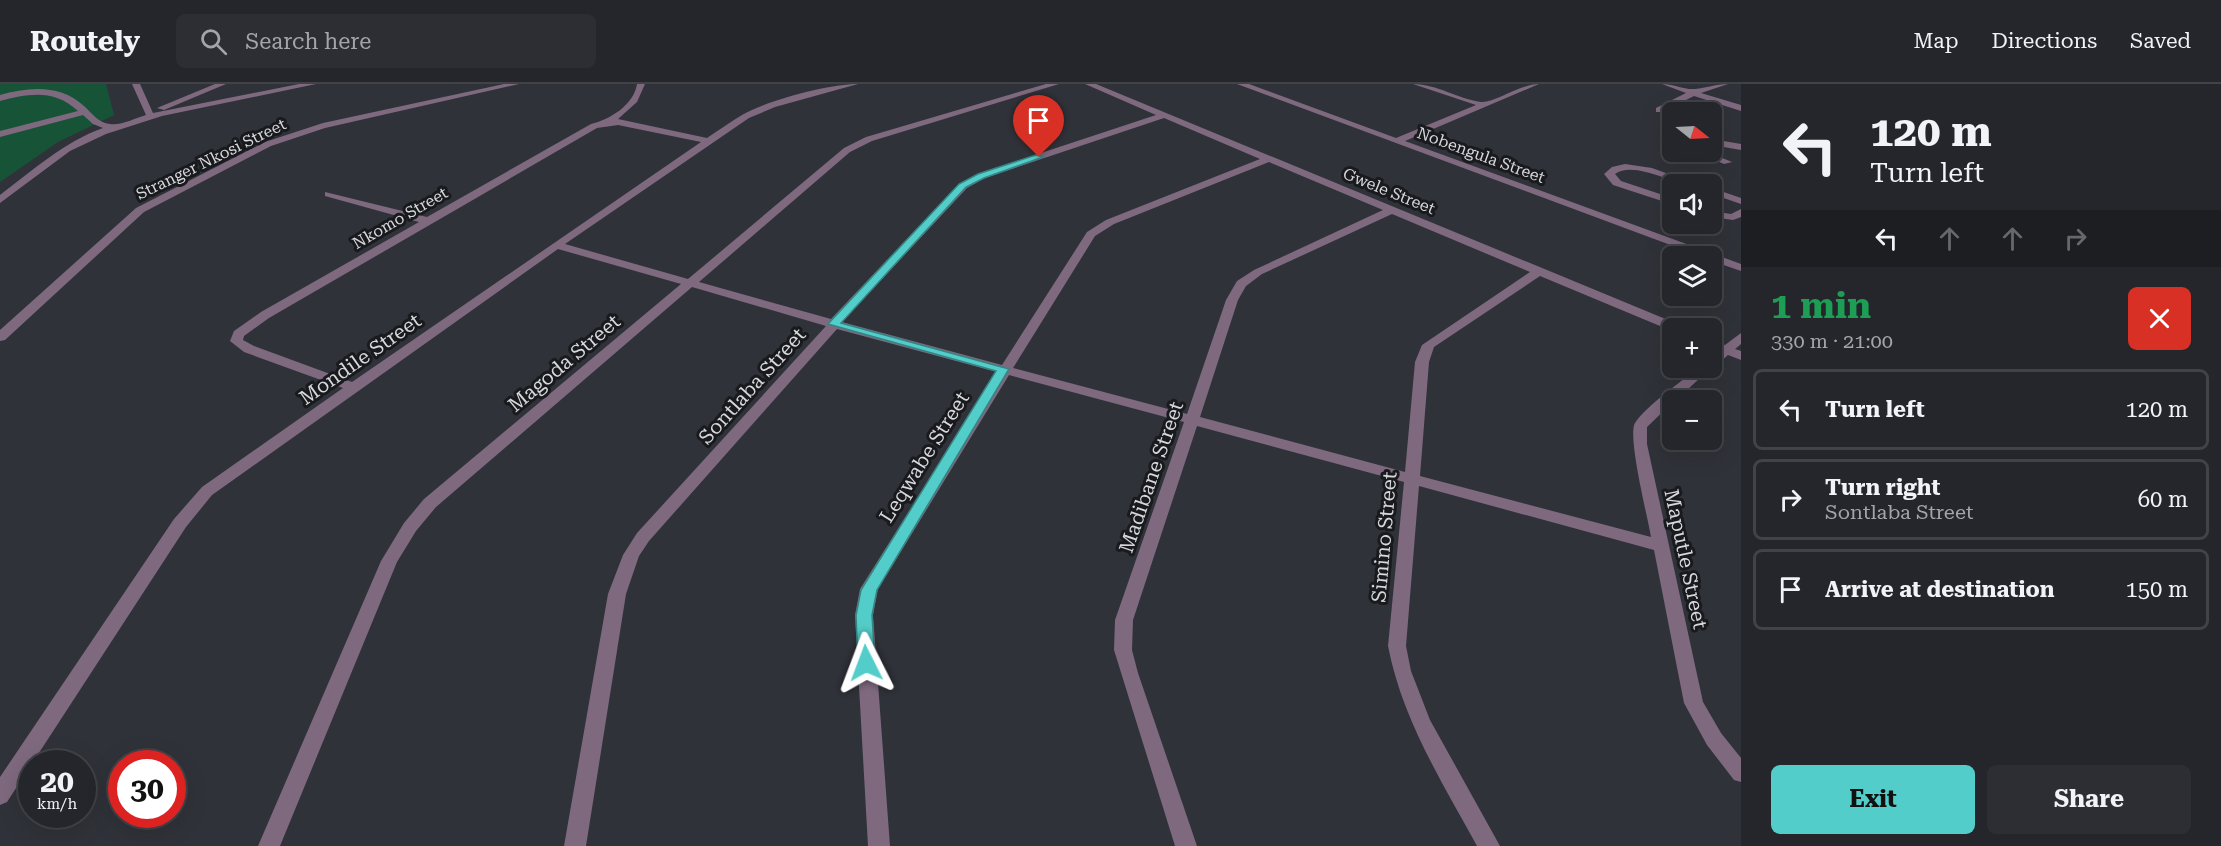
<!DOCTYPE html>
<meta charset="utf-8">
<style>
body{margin:0;font-family:"Roboto Serif",serif;background:#2c2e33;color:#f1f3f6;height:100vh;display:flex;flex-direction:column;font-size:22px;white-space:nowrap}
*{box-sizing:border-box;margin:0}
p{font-size:20px;color:#a3a5a9}
.icon{flex:none;width:33px;height:33px;fill:none;stroke:currentColor;stroke-width:2;stroke-linecap:round;stroke-linejoin:round}
.map{position:relative;flex:1;overflow:hidden}
.panel{display:flex;flex-direction:column;background:#24262b;width:480px}
.panel>*{flex:none}
.guide{background:#24262b;color:#f1f3f6;overflow:hidden}
.needle{width:39px;rotate:108deg}
.controls{position:absolute;left:1662px;top:18px;display:grid;gap:12px}
.controls a{display:grid;place-items:center;width:60px;height:60px;border-radius:9px;background:#24262b;box-shadow:0 6px 24px #0002,0 0 0 2px #414347;font-size:30px}
.speed{position:absolute;left:18px;top:666px;display:flex;gap:12px;font-size:30px;font-weight:700;text-align:center}
.speed>*{display:grid;place-content:center;width:78px;height:78px;border-radius:50%;background:#24262b;box-shadow:0 6px 24px #0002,0 0 0 2px #414347;line-height:1}
.speed small{font-size:15px;font-weight:400}
.speed .limit{border:9px solid #d22;background:#fff;color:#111}
.pin{position:absolute;display:grid;place-items:center;width:51px;height:51px;color:#fff;margin:-62px -26px;border-radius:50% 50% 50% 0;rotate:-45deg;box-shadow:0 0 6px #0007}
.pin .icon{rotate:45deg}
.me{position:absolute;width:66px;margin:-33px;rotate:357deg;stroke-linejoin:round;filter:drop-shadow(0 0 4px #0008)}
.turn{display:flex;align-items:center;gap:21px;height:126px;padding:0 30px;font-size:27px}
.turn .icon{width:78px;height:78px;stroke-width:2.5}
.turn b{display:block;font-size:42px;line-height:51px}
.lanes{display:flex;align-items:center;height:57px;padding:0 30px;background:#0003;justify-content:center;gap:30px;direction:ltr}
.lanes .off{opacity:.35}
.round{display:grid;place-items:center;flex:none;width:63px;height:63px;border-radius:9px;background:#2c2e33}
.head{display:flex;align-items:center;justify-content:space-between;height:102px;padding:0 30px}
h1{font-size:36px;font-weight:700;line-height:45px;color:#1e9e55}
.cta{display:flex;gap:12px;margin-top:auto;padding:12px 30px}
.cta a{flex:1;height:69px;border-radius:9px;background:#53cdc9;color:#111;font-size:24px;font-weight:700;line-height:69px;text-align:center}
.cta a+a{background:#2c2e33;color:#f1f3f6}
ul{padding:0;list-style:none}
li{display:flex;align-items:center;gap:18px;height:81px;margin:0 12px 9px;padding:0 18px;border:3px solid #414347;border-radius:9px}
li div{flex:1}
li b{display:block;font-size:22px}
li em{font-style:normal}
header{display:flex;align-items:center;gap:36px;box-sizing:border-box;height:84px;padding:0 30px;background:#24262b;border-bottom:2px solid #414347}
header strong{font-size:28px}
nav{display:flex;gap:33px;margin-inline-start:auto;font-size:21px}
.search{width:420px;height:54px;background:#2c2e33;display:flex;align-items:center;gap:15px;box-sizing:border-box;padding:0 21px;border-radius:9px;color:#a3a5a9;font-size:22px}
main{display:flex;flex:1;min-height:0}
.map>svg:first-child{display:block}
.green{fill:#175437}
.lines{fill:none;stroke-linecap:round;stroke-linejoin:round}
.minor{fill:#7e697f;fill-rule:evenodd}
.route{fill:#53cdc9;stroke:#368583;stroke-width:1.5}
.labels{text-anchor:middle;dominant-baseline:central;stroke-width:6;stroke-linejoin:round;paint-order:stroke}
.far-street-label{font-size:16px;fill:#d6d8dc;stroke:#191a1d}
.street-label{font-size:20px;fill:#d6d8dc;stroke:#191a1d}
</style>
<header>
<strong>Routely</strong>
<div class="search"><svg class="icon" aria-label="search" viewBox="0 0 24 24"><circle cx="10" cy="10" r="6"/><path d="M15 15l6 6"/></svg>Search here</div>
<nav><a>Map</a><a>Directions</a><a>Saved</a></nav>
</header>
<main>
<div class="map">
<svg width="1741" height="762" viewBox="0 0 1741 762">
<rect width="100%" height="100%" fill="#303239"/>
<path class="green" d="M0,0H106L114,31L58,58L0,98Z"/>
<g class="lines">
<path class="minor" d="M132,0H140L153,29L299,0H316L162,32L106,50L70,67L0,119V111C33,86 64,58 103,44L93,40L83,31L0,53V47L78,27C55,5 29,9 0,17V11C29,3 60,0 84,22C92,29 98,39 110,40C120,42 136,34 146,31Z
M215,0H226L164,26L157,24Z
M504,0H519L325,44L271,62L144,128L5,256L0,257V246L136,124L265,58L323,39Z
M637,0H645L637,18L618,35L707,54C719,46 730,38 742,31C768,16 829,0 858,0L775,23L749,34L565,160L688,195L844,64L866,53L1046,0H1059L872,57L850,68L699,198L831,235L959,100L977,90L1156,31L1085,0H1096L1680,241L1682,244H1672V247L1540,192L1434,263L1429,278L1420,392L1651,453C1648,434 1627,352 1635,339C1646,322 1681,298 1698,284H1711L1676,316H1672V319L1647,343V360L1703,618L1721,649L1741,674V698L1734,696L1707,661L1684,619L1654,466L1419,402L1406,562L1411,587L1430,636L1500,762H1477C1442,698 1402,635 1388,562L1404,398L1197,342L1133,536L1132,566L1138,589L1197,762H1175L1114,566L1115,536L1184,338L1009,291L878,505L873,531L890,762H868L855,531L860,505L997,288L837,245L649,457L639,472L626,510L586,762H564L608,510L623,471L637,449L826,242L692,203L436,423L416,447L397,478L280,762H258L381,477L404,439L424,415L681,200L558,165L212,411L186,443L7,718L0,721V693L174,435L202,403L343,304L244,268L230,257L234,247L261,228L419,138L325,112V108L427,133L591,40C609,36 634,21 637,0ZM1164,34L1260,75L1106,136L1087,148L1002,281L842,238L967,104L985,94ZM618,41L701,58L352,298L254,262L243,256L244,252L269,234L597,44ZM1269,78L1383,126L1254,186L1237,197L1226,216L1187,330L1013,284L1095,152L1114,140ZM1392,130L1530,188L1422,261L1415,278L1405,388L1200,333L1238,216L1246,202L1262,190Z
M1237,0H1249L1396,54L1476,21L1413,0C1437,0 1458,15 1481,18C1495,19 1520,0 1539,0L1405,57L1741,180V187L1712,177V172H1700Z
M1662,0C1673,0 1685,6 1695,5C1706,4 1716,0 1728,0L1701,9L1741,21V27L1694,12L1662,28H1656V24L1686,9Z
M1712,55L1741,60V66L1712,61Z
M1696,68H1708L1732,78L1724,80Z
M1625,80L1652,84L1696,100C1673,102 1635,76 1615,90L1621,97L1672,114V120L1668,119L1613,101L1604,90L1612,83Z
M1712,104L1741,114V120L1712,110Z
M1741,125V133L1733,136L1712,133V127L1731,130Z
M1741,249V260L1735,265L1741,267V276L1728,271L1717,281L1712,282V272L1717,267L1712,264V256L1725,261Z"/>
</g>
<path class="route" d="M1036,71L1043,73L984,94L966,103L841,239L1009,285L877,506L872,531L875,579L872,584H860L858,579L856,531L861,506L996,287L828,240L959,100L978,90Z"/>
<g class="labels">
<g class="far-street-label">
<text transform="translate(1481 71) rotate(20)">Nobengula Street</text>
<text transform="translate(211 75) rotate(-26)">Stranger Nkosi Street</text>
<text transform="translate(1389 107) rotate(22)">Gwele Street</text>
<text transform="translate(400 134) rotate(-30)">Nkomo Street</text>
</g>
<g class="street-label">
<text transform="translate(360 275) rotate(-35)">Mondile Street</text>
<text transform="translate(564 279) rotate(-40)">Magoda Street</text>
<text transform="translate(752 302) rotate(-48)">Sontlaba Street</text>
<text transform="translate(924 373) rotate(-58)">Leqwabe Street</text>
<text transform="translate(1151 393) rotate(-71)">Madibane Street</text>
<text transform="translate(1384 453) rotate(-85)">Simino Street</text>
<text transform="translate(1686 475) rotate(78)">Maputle Street</text>
</g>
</g>
</svg>
<div class="controls">
<a><svg class="needle" viewBox="-14 -14 28 28"><path d="M0-13l5 13h-10z" fill="#e53935"/><path d="M0 13l5-13h-10z" fill="#a3a5a9"/></svg></a>
<a><svg class="icon" aria-label="sound" viewBox="0 0 24 24"><path d="M4 9h4l5-4v14l-5-4H4zM17 9q2 3 0 6"/></svg></a>
<a><svg class="icon" aria-label="layers" viewBox="0 0 24 24"><path d="M12 4l9 5-9 5-9-5zM3 14l9 5 9-5"/></svg></a>
<a>+</a>
<a>−</a>
</div>
<div class="speed"><div>20<small>km/h</small></div><div class="limit">30</div></div>
<div class="pin" style="left:1039px;top:73px;background:#d93025"><svg class="icon" aria-label="arrive" viewBox="0 0 24 24"><path d="M6 21V4h12l-3 4 3 4H6"/></svg></div>
<svg class="me" style="left:866px;top:579px" viewBox="-20 -20 40 40"><path d="M0-17L14 15 0 8-14 15z" fill="#53cdc9" stroke="#fff" stroke-width="4"/></svg>
</div>
<section class="panel">
<div class="guide">
<div class="turn"><svg class="icon" aria-label="left" viewBox="0 0 24 24"><path d="M17 20v-9H6M10 6l-5 5 5 5"/></svg><div><b>120 m</b>Turn left</div></div>
<div class="lanes"><svg class="icon" aria-label="left" viewBox="0 0 24 24"><path d="M17 20v-9H6M10 6l-5 5 5 5"/></svg><svg class="icon off" aria-label="ahead" viewBox="0 0 24 24"><path d="M12 20V5M6 11l6-6 6 6"/></svg><svg class="icon off" aria-label="ahead" viewBox="0 0 24 24"><path d="M12 20V5M6 11l6-6 6 6"/></svg><svg class="icon off" aria-label="right" viewBox="0 0 24 24"><path d="M7 20v-9h11M14 6l5 5-5 5"/></svg></div>
</div>
<div class="head"><div><h1>1 min</h1><p>330 m · 21:00</p></div><a class="round" style="background:#d93025;color:#fff"><svg class="icon" aria-label="close" viewBox="0 0 24 24"><path d="M6 6l12 12M18 6L6 18"/></svg></a></div>
<ul>
<li><svg class="icon" aria-label="left" viewBox="0 0 24 24"><path d="M17 20v-9H6M10 6l-5 5 5 5"/></svg><div><b>Turn left</b></div><em>120 m</em></li>
<li><svg class="icon" aria-label="right" viewBox="0 0 24 24"><path d="M7 20v-9h11M14 6l5 5-5 5"/></svg><div><b>Turn right</b><p>Sontlaba Street</p></div><em>60 m</em></li>
<li><svg class="icon" aria-label="arrive" viewBox="0 0 24 24"><path d="M6 21V4h12l-3 4 3 4H6"/></svg><div><b>Arrive at destination</b></div><em>150 m</em></li>
</ul>
<div class="cta"><a>Exit</a><a>Share</a></div>
</section>
</main>
